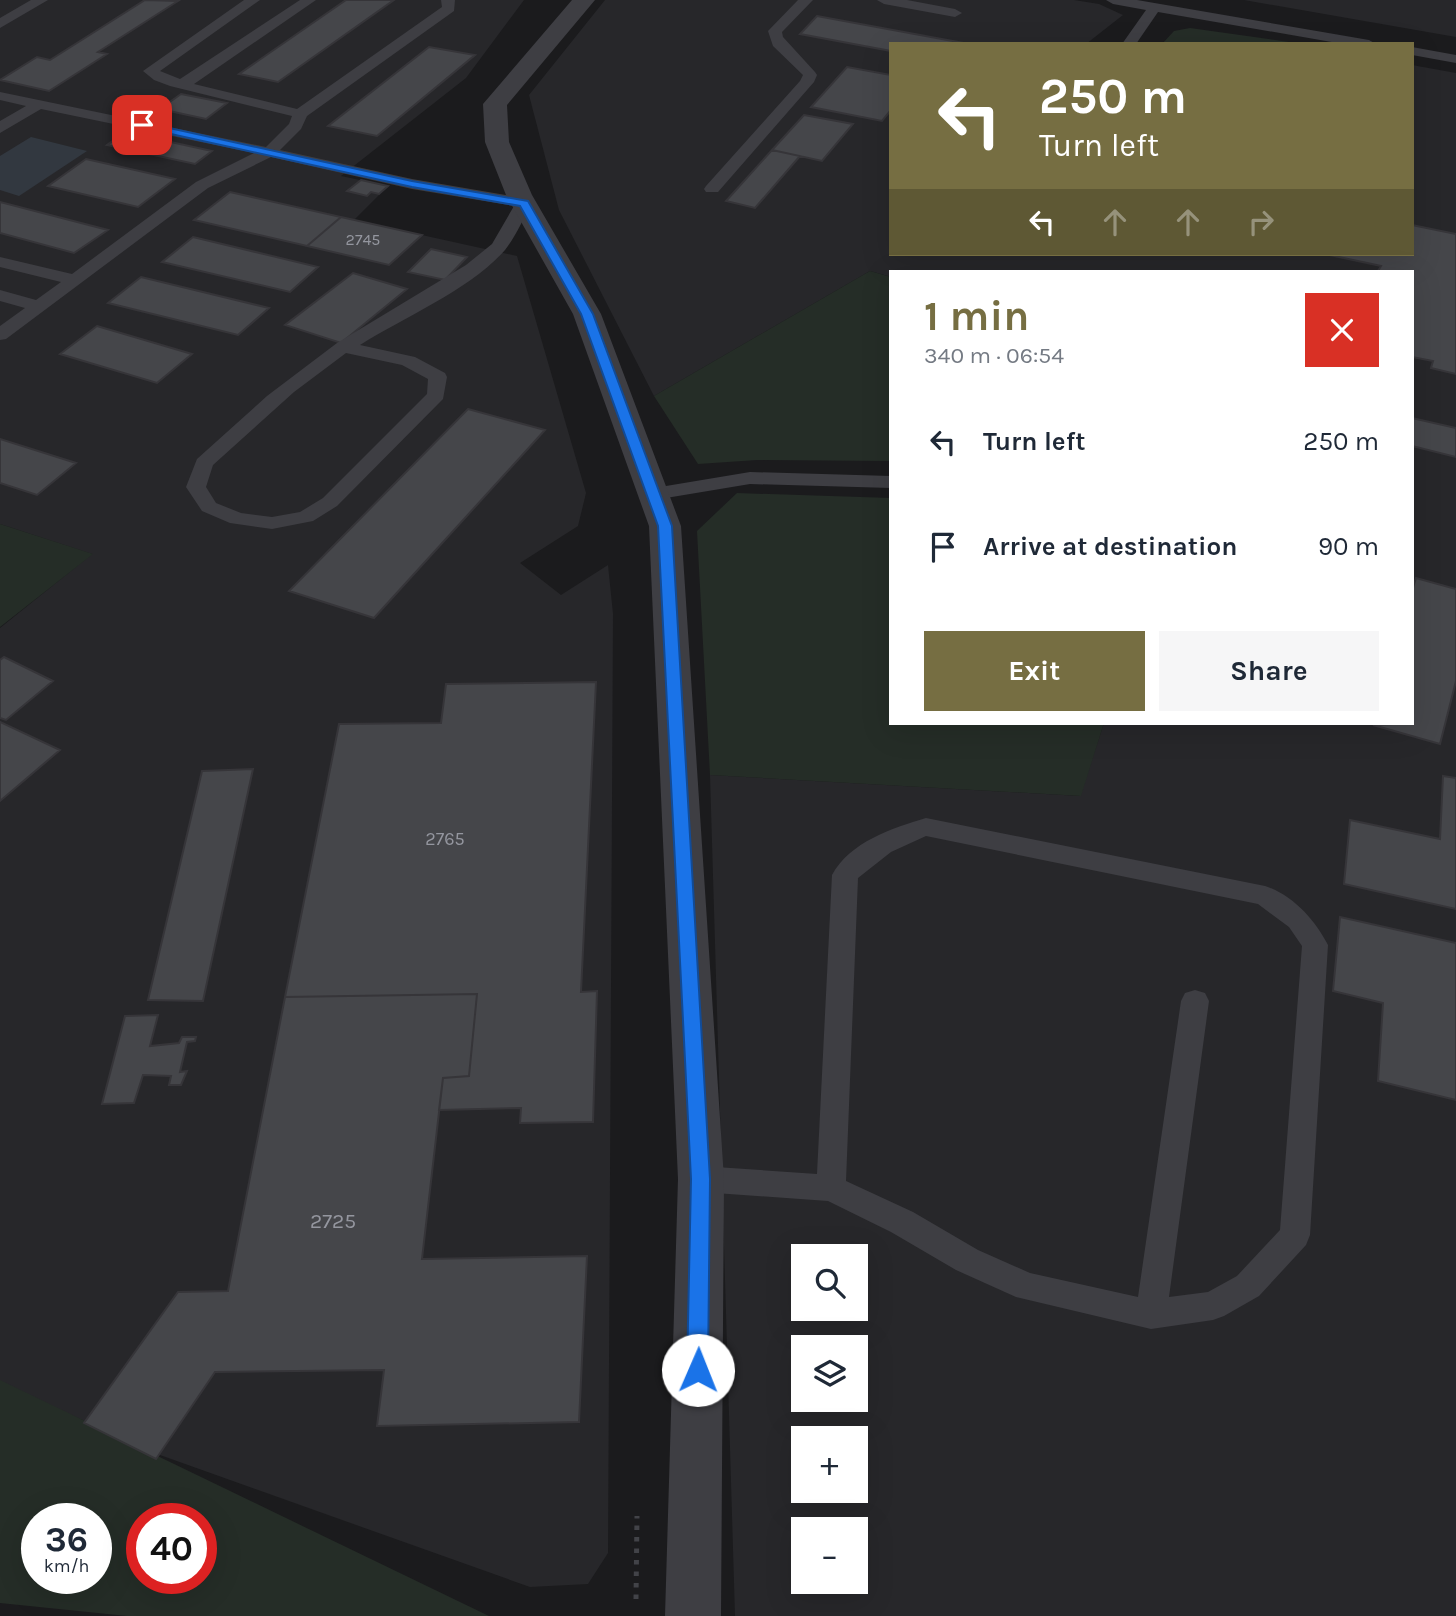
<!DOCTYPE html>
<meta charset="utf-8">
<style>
body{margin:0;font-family:Karla,sans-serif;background:#f6f6f7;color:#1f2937;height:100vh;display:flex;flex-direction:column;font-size:26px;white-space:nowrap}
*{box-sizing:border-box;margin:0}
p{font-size:23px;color:#747a83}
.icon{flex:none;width:38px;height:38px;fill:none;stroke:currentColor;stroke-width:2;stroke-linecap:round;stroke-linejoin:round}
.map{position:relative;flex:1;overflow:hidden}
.panel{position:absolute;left:889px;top:270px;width:525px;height:455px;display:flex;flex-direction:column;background:#fff;border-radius:0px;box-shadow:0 7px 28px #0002}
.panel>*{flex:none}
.hud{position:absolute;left:889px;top:42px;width:525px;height:214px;border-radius:0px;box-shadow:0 7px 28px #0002;background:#766e42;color:#fff;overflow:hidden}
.buttons{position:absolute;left:791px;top:1244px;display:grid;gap:14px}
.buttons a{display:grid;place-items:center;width:77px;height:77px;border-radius:0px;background:#fff;box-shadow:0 7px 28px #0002;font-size:35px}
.speed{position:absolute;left:21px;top:1503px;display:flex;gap:14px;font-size:35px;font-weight:700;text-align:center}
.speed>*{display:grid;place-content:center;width:91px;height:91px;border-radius:50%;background:#fff;box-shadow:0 7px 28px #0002;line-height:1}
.speed small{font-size:18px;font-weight:400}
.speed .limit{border:10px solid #d22;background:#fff;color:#111}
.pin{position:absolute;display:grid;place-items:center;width:60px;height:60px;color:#fff;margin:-30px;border-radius:14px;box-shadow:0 4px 10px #0006}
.me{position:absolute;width:77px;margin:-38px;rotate:1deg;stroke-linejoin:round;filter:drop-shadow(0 0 5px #0008)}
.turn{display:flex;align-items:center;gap:24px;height:147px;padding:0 35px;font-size:32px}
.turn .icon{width:91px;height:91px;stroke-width:2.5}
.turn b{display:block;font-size:49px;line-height:60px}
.lanes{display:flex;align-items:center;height:66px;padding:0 35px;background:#0003;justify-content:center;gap:35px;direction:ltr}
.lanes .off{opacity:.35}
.round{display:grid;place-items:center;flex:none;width:74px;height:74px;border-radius:0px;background:#f6f6f7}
.summary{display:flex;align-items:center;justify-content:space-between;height:119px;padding:0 35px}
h1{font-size:42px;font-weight:700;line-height:52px;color:#766e42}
.action{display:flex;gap:14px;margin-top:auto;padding:14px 35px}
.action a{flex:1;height:80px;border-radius:0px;background:#766e42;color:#fff;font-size:28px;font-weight:700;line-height:80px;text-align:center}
.action a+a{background:#f6f6f7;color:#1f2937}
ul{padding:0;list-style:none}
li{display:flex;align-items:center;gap:21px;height:105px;padding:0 35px}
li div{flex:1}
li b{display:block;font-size:26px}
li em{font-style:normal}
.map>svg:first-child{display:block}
.built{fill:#27272a;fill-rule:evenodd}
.green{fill:#252d27;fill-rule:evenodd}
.water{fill:#323840}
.building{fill:#45464a;stroke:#363539;stroke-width:2}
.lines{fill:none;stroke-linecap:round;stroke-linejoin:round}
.path{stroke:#424348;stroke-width:5;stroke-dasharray:4.5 7;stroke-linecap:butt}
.service{fill:#3e3e43;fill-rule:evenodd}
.tertiary{fill:#3e3e43;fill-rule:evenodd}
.route{fill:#1a73e8;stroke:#114b97;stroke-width:2}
.labels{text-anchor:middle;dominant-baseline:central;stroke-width:7;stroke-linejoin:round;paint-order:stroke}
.far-number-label{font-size:16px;fill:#94969f}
.number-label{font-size:18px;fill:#94969f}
.near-number-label{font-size:21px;fill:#94969f}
</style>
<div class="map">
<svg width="1456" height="1616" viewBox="0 0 1456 1616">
<rect width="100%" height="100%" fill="#1b1b1d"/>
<path class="built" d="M0,0H524L466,78L341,176L388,186L354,220L517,256L586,493L578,526L520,563L561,595L608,565L613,614L608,1553L588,1584L530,1587L160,1455L0,1383V628L92,554L0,524Z
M605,0H1074L1099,4L1123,15L1086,44H891V254H1412V65L1456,73V1616H735L710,775L1080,796L1104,723H1412V271H891V277L870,271L654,396L559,210L529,95ZM803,1256H856V1309H803ZM803,1348H856V1400H803ZM803,1438H856V1491H803ZM803,1530H856V1582H803Z
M1244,0H1456V37Z"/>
<path class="green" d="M1190,28L1289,42L1288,44H1162L1174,31Z
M870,271L891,277V461L757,460L698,464L654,396Z
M737,493L891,498V723H1104L1081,796L710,775L697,531Z
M0,524L93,554L0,627Z
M0,1380L489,1616H127L0,1603ZM37,1519H96V1578H37ZM142,1519H201V1578H142Z"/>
<path class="water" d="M31,137L87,151L19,196L0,190V156Z"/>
<path class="building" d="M145,0L178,1L98,52L107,54L49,91L0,80L37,57L50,60Z
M346,0H394L278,82L239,74Z
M817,16L969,44H891V51L800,34Z
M429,47L475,55L377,136L328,126Z
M847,67L891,75V110L882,121L811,107Z
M181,94L227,103L206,119L160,109Z
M804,115L853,124L822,161L772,150Z
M125,132L212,151L195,164L107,145Z
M772,150L800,156L755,208L726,201Z
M86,159L175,179L138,207L48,186Z
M361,180L388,186L379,194L371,192L367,196L347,191Z
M230,192L341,217L307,246L194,220Z
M0,202L108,230L74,253L0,233Z
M341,217L422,235L389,265L307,246Z
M1412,225L1456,234V374L1431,368L1433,361L1412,357V271H1378L1381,266L1325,254H1412Z
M193,237L318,267L290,292L162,262Z
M431,249L467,257L445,280L408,272Z
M353,273L407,289L341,343L285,325Z
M141,277L269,308L238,335L108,303Z
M97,326L192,354L157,383L60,354Z
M468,409L545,430L374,618L289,591Z
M1412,418L1456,428V457L1412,446Z
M0,439L76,463L37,495L0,483Z
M1416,578L1456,589V681L1440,744L1373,725L1412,723V591Z
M4,657L53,681L6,720L0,718V660Z
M596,682L581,992L597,991L593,1122L520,1123L521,1108L439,1110L443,1078L469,1076L477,994L285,997L339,724L441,723L446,684Z
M0,722L60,750L0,801Z
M253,769L203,1001L148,1000L202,771Z
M1443,776L1456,778V909L1344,884L1350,820L1440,839Z
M1340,917L1456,943V1100L1378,1081L1383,1003L1333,991Z
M477,994L469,1076L443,1078L422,1259L587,1256L579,1422L377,1426L384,1370L215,1372L156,1459L84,1423L178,1292L228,1291L285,997Z
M158,1015L150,1046L179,1043L182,1037H196L195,1041L187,1042L180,1072L187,1071L181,1085H169L171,1076L143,1075L134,1103L102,1104L125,1016Z"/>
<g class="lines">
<path class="path" d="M636,1599L637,1516"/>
<path class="service" d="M31,0H48L0,28V18Z
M244,0H260L160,71L180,79L300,0H316L194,84L297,109L442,7L441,0H455L454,11L307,116L301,129L280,150L412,179L524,198L532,203C523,219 516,236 505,250C471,289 403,318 360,345L415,357L445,373L447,377L443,399L337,506L313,521L272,529L230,523L202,511L186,487L197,459L267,396L337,343L466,265L492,244L514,206L412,189L271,157L208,188L6,339L0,340V326L25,308L0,301V290L36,300L61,282L0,267V257L72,274L196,182L254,153L41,109L0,133V121L26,106L0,100V92L266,147L289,124L292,116L170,86L154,80L143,71ZM346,353L402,365L428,379L427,394L323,498L300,512L272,517L241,513L216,503L206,487L213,465L294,392Z
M798,0H813L782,32L783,37L815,72L817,75L814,82L718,192H706L704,189L706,186L800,81L803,75L773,46L768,31Z
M877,0H907L955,9L962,13L955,17L884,4Z
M1106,0H1137L1369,40L1376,44H1343L1158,12L1136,44H1122L1146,10L1113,4Z
M1412,47L1456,55V63L1412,55Z
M750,472L891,476V488L750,484L654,500L647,498L644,494L647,490L654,488Z
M926,818L1265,886C1293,895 1315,920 1328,945L1310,1235L1306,1245L1259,1296L1224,1316L1213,1320L1151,1329L1016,1297L956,1270L891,1232L828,1201L701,1192L691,1188L686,1179L691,1170L701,1166L817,1174L832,875C850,842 892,828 926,818ZM926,836L1258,904L1289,927L1302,946L1280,1230L1237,1276L1208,1292L1169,1297L1209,1001L1205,993L1195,990L1185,993L1181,1001L1138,1297L1030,1273L978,1250L913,1212L846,1181L858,878L891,852Z"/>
<path class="tertiary" d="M572,0H595L507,105L509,142L532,195L601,314L681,526L724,1179L721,1616H665L678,1179L649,526L573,314L506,195L485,142L483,104Z"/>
</g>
<path class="route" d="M142,122L412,181L528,201L593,314L672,526L710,1179L708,1370L705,1377L698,1380L690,1377L687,1370L691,1179L658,526L581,314L520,206L412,187L139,127L137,125Z"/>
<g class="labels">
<g class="far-number-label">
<text x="363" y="239">2745</text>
</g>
<g class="number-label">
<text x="445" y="839">2765</text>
</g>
<g class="near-number-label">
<text x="333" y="1221">2725</text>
</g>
</g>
</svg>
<div class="buttons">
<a><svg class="icon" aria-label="search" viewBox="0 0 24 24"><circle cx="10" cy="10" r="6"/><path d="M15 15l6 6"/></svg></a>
<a><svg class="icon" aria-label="layers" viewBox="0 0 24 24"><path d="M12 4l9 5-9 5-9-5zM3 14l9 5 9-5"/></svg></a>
<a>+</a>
<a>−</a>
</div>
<div class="speed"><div>36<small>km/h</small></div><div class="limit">40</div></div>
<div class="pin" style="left:142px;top:125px;background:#d93025"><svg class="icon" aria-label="arrive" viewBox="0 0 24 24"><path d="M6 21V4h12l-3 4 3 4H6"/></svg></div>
<svg class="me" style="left:698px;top:1370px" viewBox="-20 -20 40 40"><circle r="19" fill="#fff"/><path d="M0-13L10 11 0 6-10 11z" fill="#1a73e8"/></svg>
<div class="hud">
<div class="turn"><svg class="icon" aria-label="left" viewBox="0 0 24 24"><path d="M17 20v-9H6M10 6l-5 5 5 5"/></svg><div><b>250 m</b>Turn left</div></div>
<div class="lanes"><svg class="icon" aria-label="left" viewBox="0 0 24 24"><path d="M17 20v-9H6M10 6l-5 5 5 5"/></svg><svg class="icon off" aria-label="ahead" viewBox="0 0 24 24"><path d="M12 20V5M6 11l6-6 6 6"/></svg><svg class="icon off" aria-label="ahead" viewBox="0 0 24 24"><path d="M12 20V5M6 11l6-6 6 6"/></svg><svg class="icon off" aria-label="right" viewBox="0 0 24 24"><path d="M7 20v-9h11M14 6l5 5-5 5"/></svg></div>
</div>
<section class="panel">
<div class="summary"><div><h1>1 min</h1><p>340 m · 06:54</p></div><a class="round" style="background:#d93025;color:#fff"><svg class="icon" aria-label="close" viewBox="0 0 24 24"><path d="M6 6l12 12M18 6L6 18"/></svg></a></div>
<ul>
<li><svg class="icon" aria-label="left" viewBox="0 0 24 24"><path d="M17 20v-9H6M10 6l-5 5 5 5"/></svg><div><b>Turn left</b></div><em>250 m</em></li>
<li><svg class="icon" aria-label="arrive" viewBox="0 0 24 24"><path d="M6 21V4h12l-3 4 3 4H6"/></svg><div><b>Arrive at destination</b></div><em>90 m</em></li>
</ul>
<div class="action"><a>Exit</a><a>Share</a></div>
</section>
</div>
